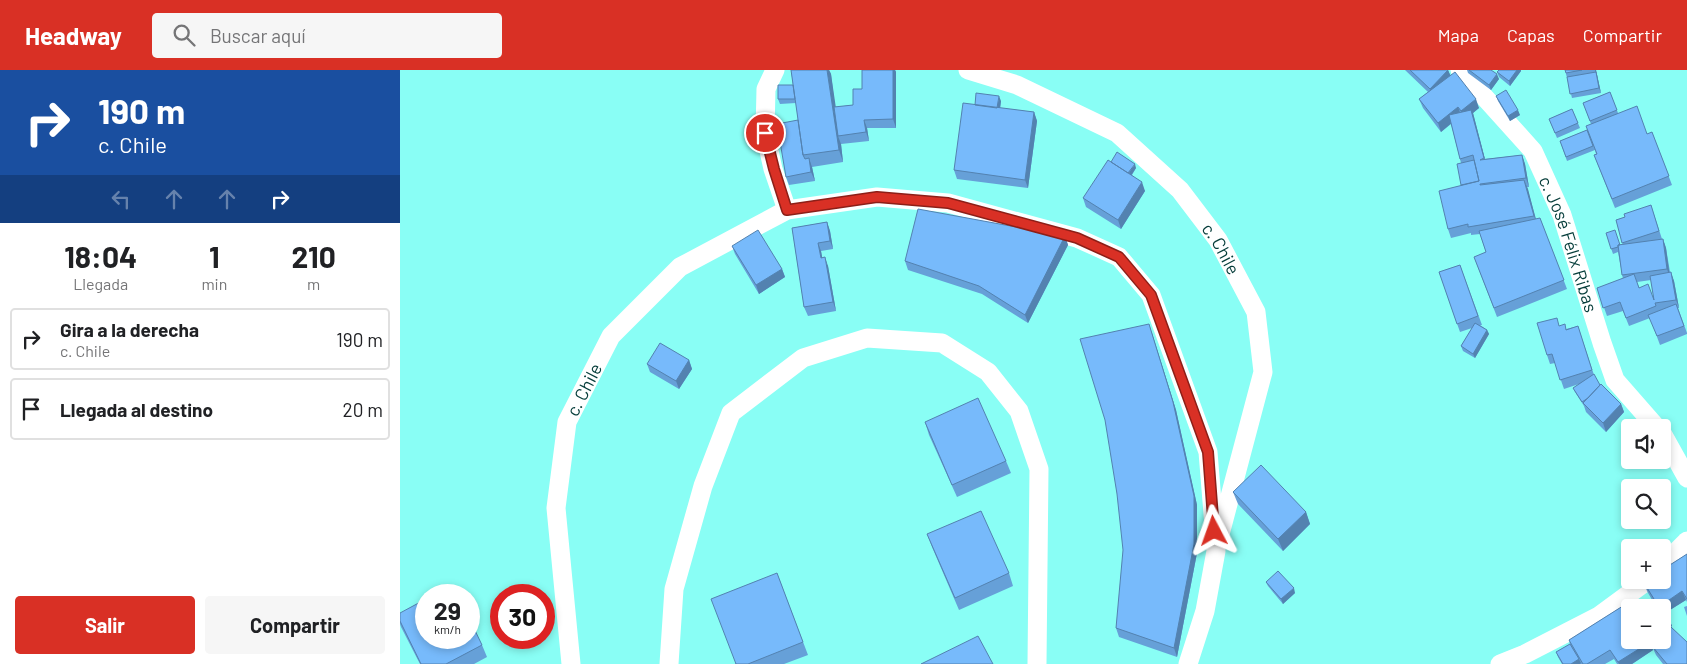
<!DOCTYPE html>
<html lang="es">
<meta charset="utf-8">
<style>
body{margin:0;font-family:Barlow,sans-serif;background:#f6f6f6;color:#202124;height:100vh;display:flex;flex-direction:column;font-size:19px;white-space:nowrap}
*{box-sizing:border-box;margin:0}
p{font-size:16px;color:#757577}
.icon{flex:none;width:28px;height:28px;fill:none;stroke:currentColor;stroke-width:2;stroke-linecap:round;stroke-linejoin:round}
.map{position:relative;flex:1;overflow:hidden}
.panel{display:flex;flex-direction:column;background:#fff;width:400px}
.panel>*{flex:none}
.top-card{background:#1a4fa0;color:#fff;overflow:hidden}
.buttons{position:absolute;left:1221px;top:349px;display:grid;gap:10px}
.buttons a{display:grid;place-items:center;width:50px;height:50px;border-radius:5px;background:#fff;box-shadow:0 2px 8px #0003;font-size:25px}
.speed{position:absolute;left:15px;top:514px;display:flex;gap:10px;font-size:25px;font-weight:700;text-align:center}
.speed>*{display:grid;place-content:center;width:65px;height:65px;border-radius:50%;background:#fff;box-shadow:0 2px 8px #0003;line-height:1}
.speed small{font-size:12px;font-weight:400}
.speed .limit{border:8px solid #d22;background:#fff;color:#111}
.pin{position:absolute;display:grid;place-items:center;width:42px;height:42px;color:#fff;margin:-21px;border:2px solid #fff;border-radius:50%;box-shadow:0 1px 5px #0007}
.me{position:absolute;width:55px;margin:-28px;rotate:356deg;stroke-linejoin:round;filter:drop-shadow(0 0 4px #0008)}
.turn{display:flex;align-items:center;gap:18px;height:105px;padding:0 15px;font-size:22px}
.turn .icon{width:65px;height:65px;stroke-width:2.5}
.turn b{display:block;font-size:35px;line-height:42px}
.lanes{display:flex;align-items:center;height:48px;padding:0 15px;background:#0003;justify-content:center;gap:25px;direction:ltr}
.lanes .off{opacity:.35}
.eta{display:flex;justify-content:space-evenly;align-items:center;height:85px;text-align:center}
.eta b{font-size:30px;font-weight:700;line-height:35px}
.primary-button{display:flex;gap:10px;margin-top:auto;padding:10px 15px}
.primary-button a{flex:1;height:58px;border-radius:5px;background:#d93025;color:#fff;font-size:20px;font-weight:700;line-height:58px;text-align:center}
.primary-button a+a{background:#f6f6f6;color:#202124}
ul{padding:0;list-style:none}
li{display:flex;align-items:center;gap:15px;height:62px;margin:0 10px 8px;padding:0 5px;border:2px solid #e0e0e0;border-radius:5px}
li div{flex:1}
li b{display:block;font-size:19px}
li em{font-style:normal}
header{display:flex;align-items:center;gap:30px;box-sizing:border-box;height:70px;padding:0 25px;background:#d93025;color:#fff}
header strong{font-size:24px}
nav{display:flex;gap:28px;margin-inline-start:auto;font-size:18px}
.search{width:350px;height:45px;background:#f6f6f6;display:flex;align-items:center;gap:12px;box-sizing:border-box;padding:0 18px;border-radius:5px;color:#757577;font-size:19px}
main{display:flex;flex:1;min-height:0}
.map>svg:first-child{display:block}
.lines{fill:none;stroke-linecap:round;stroke-linejoin:round}
.minor{stroke:#fff;stroke-width:19}
.wall{fill:#66a0d8;fill-rule:evenodd}
.shaded-wall{fill:#5382b0}
.building{fill:#77bafb;stroke:#5382b0}
.route-casing{stroke:#8d1f18;stroke-width:12}
.route{stroke:#d93025;stroke-width:9}
.labels{text-anchor:middle;dominant-baseline:central;stroke-width:4;stroke-linejoin:round;paint-order:stroke}
.street-label{font-size:18px;fill:#043c39;stroke:#89fef5}
</style>
<header>
<strong>Headway</strong>
<div class="search"><svg class="icon" aria-label="search" viewBox="0 0 24 24"><circle cx="10" cy="10" r="6"/><path d="M15 15l6 6"/></svg>Buscar aquí</div>
<nav><a>Mapa</a><a>Capas</a><a>Compartir</a></nav>
</header>
<main>
<section class="panel">
<div class="top-card">
<div class="turn"><svg class="icon" aria-label="right" viewBox="0 0 24 24"><path d="M7 20v-9h11M14 6l5 5-5 5"/></svg><div><b>190 m</b>c. Chile</div></div>
<div class="lanes"><svg class="icon off" aria-label="left" viewBox="0 0 24 24"><path d="M17 20v-9H6M10 6l-5 5 5 5"/></svg><svg class="icon off" aria-label="ahead" viewBox="0 0 24 24"><path d="M12 20V5M6 11l6-6 6 6"/></svg><svg class="icon off" aria-label="ahead" viewBox="0 0 24 24"><path d="M12 20V5M6 11l6-6 6 6"/></svg><svg class="icon" aria-label="right" viewBox="0 0 24 24"><path d="M7 20v-9h11M14 6l5 5-5 5"/></svg></div>
</div>
<div class="eta">
<div><b>18:04</b><p>Llegada</p></div>
<div><b>1</b><p>min</p></div>
<div><b>210</b><p>m</p></div>
</div>
<ul>
<li><svg class="icon" aria-label="right" viewBox="0 0 24 24"><path d="M7 20v-9h11M14 6l5 5-5 5"/></svg><div><b>Gira a la derecha</b><p>c. Chile</p></div><em>190 m</em></li>
<li><svg class="icon" aria-label="arrive" viewBox="0 0 24 24"><path d="M6 21V4h12l-3 4 3 4H6"/></svg><div><b>Llegada al destino</b></div><em>20 m</em></li>
</ul>
<div class="primary-button"><a>Salir</a><a>Compartir</a></div>
</section>
<div class="map">
<svg width="1287" height="594" viewBox="0 0 1287 594">
<rect width="100%" height="100%" fill="#89fef5"/>
<g class="lines">
<g class="minor">
<path d="M375,0L366,19L365,63L373,99L387,140"/>
<path id="s1" d="M568,0L617,15L717,63L780,120L818,170L856,242L863,302L819,468"/>
<path id="s2" d="M1060,0L1133,81L1162,145L1202,273L1215,310L1257,358"/>
<path d="M1262,363L1287,408"/>
<path d="M1262,496L1287,471"/>
<path id="s3" d="M171,594L156,438L167,352L211,266L280,197L387,140L477,127L548,133L677,168L719,187L751,225L808,382L816,481L805,541L788,594"/>
<path d="M269,594L274,519L303,416L331,343L403,288L467,268L542,273L588,302L619,341L639,399L637,594"/>
<path d="M1100,594L1125,584L1199,546L1248,510"/>
</g>
</g>
<path class="wall" d="M391,0H429L431,4L435,37L453,35L462,19V0H495L496,2V58H467L469,71L441,74L443,92L412,97L415,111L389,115L386,107L398,50L396,33L380,34L378,29L393,15Z
M1005,0H1048L1050,5L1079,38L1073,43L1085,89L1122,85L1125,94L1129,117H1127L1136,149L1140,148L1167,219L1097,247L1074,187L1086,182L1080,164L1071,165V163L1051,168L1048,159L1061,115V93L1051,54L1041,62L1023,38L1019,29L1028,22Z
M1067,0H1091L1099,9L1091,20L1068,3Z
M1165,0H1196L1201,23L1172,28Z
M1121,1L1110,16L1099,7L1097,2Z
M1210,22L1218,43L1247,64L1252,62L1272,115L1215,138L1194,85L1196,84L1195,80L1167,91L1160,71L1187,60L1191,54L1183,33Z
M1096,26L1120,45L1110,51L1098,31Z
M601,31L600,38L634,42L637,51L628,118L557,109L554,100L575,35Z
M1172,39L1180,58L1157,68L1149,49Z
M711,92L736,98L732,105L745,121L721,159L686,137L683,128Z
M1251,135L1262,169H1263L1266,178L1270,202L1274,211L1279,238H1278L1287,263V264L1260,275L1250,248L1229,256L1223,241L1207,246L1197,218L1223,209L1218,182L1213,184L1206,163L1220,175H1223L1216,150L1225,147ZM1251,210L1254,230L1239,217L1237,212Z
M427,152L430,161L433,179L421,181L422,188L428,196L436,241L408,246L404,237L392,158Z
M665,166L668,175L628,253L582,224L508,200L505,191Z
M332,176L382,199L385,207L359,224L335,184Z
M1060,195L1082,255H1080L1087,260L1089,264L1075,288L1063,281L1061,276L1072,258L1060,262L1039,202Z
M1160,256L1166,259L1178,256L1194,305L1200,315L1221,334L1224,342L1206,362L1186,342L1184,336L1175,322L1173,318L1179,314L1164,319L1155,293L1150,294L1147,285Z
M752,263L776,340L797,435V483L777,587L719,567L716,558Z
M289,290L292,299L279,319L250,302L247,294Z
M525,352L606,391L611,403L557,427L529,365Z
M833,422L906,442L910,454L883,481L838,434Z
M527,464L609,503L613,516L559,540L532,477Z
M1287,484V532L1286,530L1265,543L1268,547L1272,556L1262,562V538H1230V570H1249L1253,580L1232,594H1217L1214,589L1205,594H1162L1158,587L1156,582L1170,574L1169,570L1226,534L1256,537L1247,521L1244,513L1248,510H1262V500Z
M377,503L408,585L384,594H335Z
M866,512L895,523L883,534L868,516Z
M1287,536V546L1284,537Z
M0,543L82,575L87,587L74,594H20L1,557L0,554Z
M1252,576L1287,594H1263L1256,585Z"/>
<path class="shaded-wall" d="M427,0H429L431,4L440,66H438L441,74L443,92L439,80Z
M493,0H495L496,2V58L493,49Z
M1048,0L1052,9L1033,28L1030,19Z
M1117,0H1121V1L1110,16L1109,11Z
M1195,0H1196L1201,23L1199,18Z
M1097,4L1099,9L1091,20L1089,15Z
M599,26L601,31L599,46L597,42Z
M1076,29L1079,38L1073,43L1087,97L1084,88L1064,49L1061,41Z
M1058,37L1061,45L1041,62L1038,53Z
M1118,40L1120,45L1110,51L1108,46Z
M634,42L637,51L628,118L625,110Z
M464,50L467,58L469,71L466,62Z
M1122,85L1125,94L1129,117L1126,108Z
M409,88L412,97L415,111L411,102Z
M735,94L736,98L728,110L727,106Z
M1124,110L1128,119L1137,154L1134,146Z
M742,112L745,121L721,159L718,150Z
M427,152L430,161L433,179L430,171Z
M665,166L668,175L628,253L625,245Z
M1263,169L1266,178L1270,208L1267,199Z
M418,173L421,181L424,197L421,188Z
M425,187L428,196L436,241L433,232Z
M382,199L385,207L359,224L356,215Z
M1271,202L1274,211L1279,238L1276,230Z
M749,254L776,340L797,435V483L777,587L774,578Z
M1087,260L1089,264L1075,288L1073,284Z
M289,290L292,299L279,319L276,311Z
M1221,334L1224,342L1206,362L1203,353Z
M906,442L910,454L883,481L878,469Z
M894,518L895,523L883,534L881,529Z
M1282,521L1286,530L1262,545V538H1259V537Z
M1268,547L1272,556L1262,562V551Z
M1250,572L1253,580L1232,594H1219L1218,592Z
M1179,589L1181,593L1180,594H1171Z"/>
<path class="building" d="M391,0H427L439,80L403,85Z
M462,0H493V49L464,50L466,62L438,66L434,37L453,35V19H462Z
M1010,0H1048L1030,19Z
M1069,0H1091L1097,4L1089,15Z
M1099,0H1117L1109,11L1097,2Z
M1165,0H1182L1166,3Z
M1055,2L1076,29L1061,41L1058,37L1038,53L1019,29Z
M1196,2L1199,18L1170,24L1167,7Z
M378,15H393L395,29H378Z
M1106,20L1118,40L1108,46L1096,26Z
M1210,22L1217,40L1190,51L1183,33Z
M576,23L599,26L597,38L575,35Z
M563,33L634,42L625,110L554,100Z
M1237,36L1247,64L1252,62L1269,106L1212,129L1194,85L1197,84L1186,56Z
M1172,39L1178,53L1155,63L1149,49Z
M1071,40L1084,88L1080,90L1122,85L1126,108L1080,114V115L1124,110L1134,146L1068,157V154L1048,159L1039,121L1079,111L1073,85L1060,89L1049,45Z
M398,50L403,85L405,89L409,88L411,102L386,107L377,54Z
M1187,60L1193,76L1166,87L1160,71Z
M717,82L735,94L728,103L711,92Z
M708,90L742,112L718,150L683,128Z
M1074,90L1079,111L1061,115L1057,94Z
M1251,135L1259,161L1222,173L1216,150L1225,147L1224,144Z
M518,139L665,166L625,245L579,216L505,191Z
M1140,148L1164,210L1094,238L1074,187L1086,182L1079,161Z
M427,152L430,171L418,173L421,188L425,187L433,232L404,237L392,158Z
M358,160L382,199L356,215L332,176Z
M1215,160L1220,175H1218V177L1211,179L1206,163Z
M1263,169L1267,199L1222,205L1218,175Z
M1060,195L1078,246L1057,254L1039,202Z
M1271,202L1276,230L1255,233L1256,236L1226,248L1220,232L1203,238L1197,218L1234,204L1239,218L1248,214L1254,230L1250,206Z
M1276,234L1284,256L1257,266L1248,245Z
M1157,248L1159,256L1165,254L1166,260L1178,256L1192,300L1160,310L1152,284L1147,285L1137,253Z
M1075,253L1087,260L1073,284L1061,276Z
M749,254L773,332L794,426V474L774,578L716,558L723,480L717,424L705,350L680,269Z
M260,273L289,290L276,311L247,294Z
M1194,304L1200,315L1188,328L1182,332L1173,318Z
M1201,314L1221,334L1203,353L1183,333Z
M578,328L606,391L552,415L525,352Z
M861,395L906,442L878,469L833,422Z
M581,441L609,503L555,528L527,464Z
M1287,484V529L1282,521L1259,537L1244,513L1248,510H1262V500Z
M878,501L894,518L881,529L866,512Z
M377,503L403,572L348,594H336L311,529Z
M52,516L57,525H34Z
M26,529V568H69V548L82,575L46,594H21L0,551V543Z
M1226,534L1259,537L1260,538H1230V570H1249L1250,572L1218,592L1210,580L1187,594H1183L1169,570Z
M1262,541L1268,547L1262,551Z
M1271,557L1287,572V594H1267L1252,576L1258,570H1262V566Z
M578,566L593,594H521Z
M1170,574L1179,589L1171,594H1163L1156,582Z"/>
<g class="lines">
<defs>
<path id="route" d="M365,63L374,99L387,140L477,127L548,133L677,168L719,187L751,225L808,382L814,461"/>
</defs>
<use href="#route" class="route-casing"/>
<use href="#route" class="route"/>
</g>
<g class="labels">
<g class="street-label">
<text stroke="none"><textPath href="#s2" startOffset="209">c. José Félix Ribas</textPath></text>
<text stroke="none"><textPath href="#s1" startOffset="319">c. Chile</textPath></text>
<text stroke="none"><textPath href="#s3" startOffset="280">c. Chile</textPath></text>
</g>
</g>
</svg>
<div class="buttons">
<a><svg class="icon" aria-label="sound" viewBox="0 0 24 24"><path d="M4 9h4l5-4v14l-5-4H4zM17 9q2 3 0 6"/></svg></a>
<a><svg class="icon" aria-label="search" viewBox="0 0 24 24"><circle cx="10" cy="10" r="6"/><path d="M15 15l6 6"/></svg></a>
<a>+</a>
<a>−</a>
</div>
<div class="speed"><div>29<small>km/h</small></div><div class="limit">30</div></div>
<div class="pin" style="left:365px;top:63px;background:#d93025"><svg class="icon" aria-label="arrive" viewBox="0 0 24 24"><path d="M6 21V4h12l-3 4 3 4H6"/></svg></div>
<svg class="me" style="left:814px;top:461px" viewBox="-20 -20 40 40"><path d="M0-17L14 15 0 8-14 15z" fill="#d93025" stroke="#fff" stroke-width="4"/></svg>
</div>
</main>
